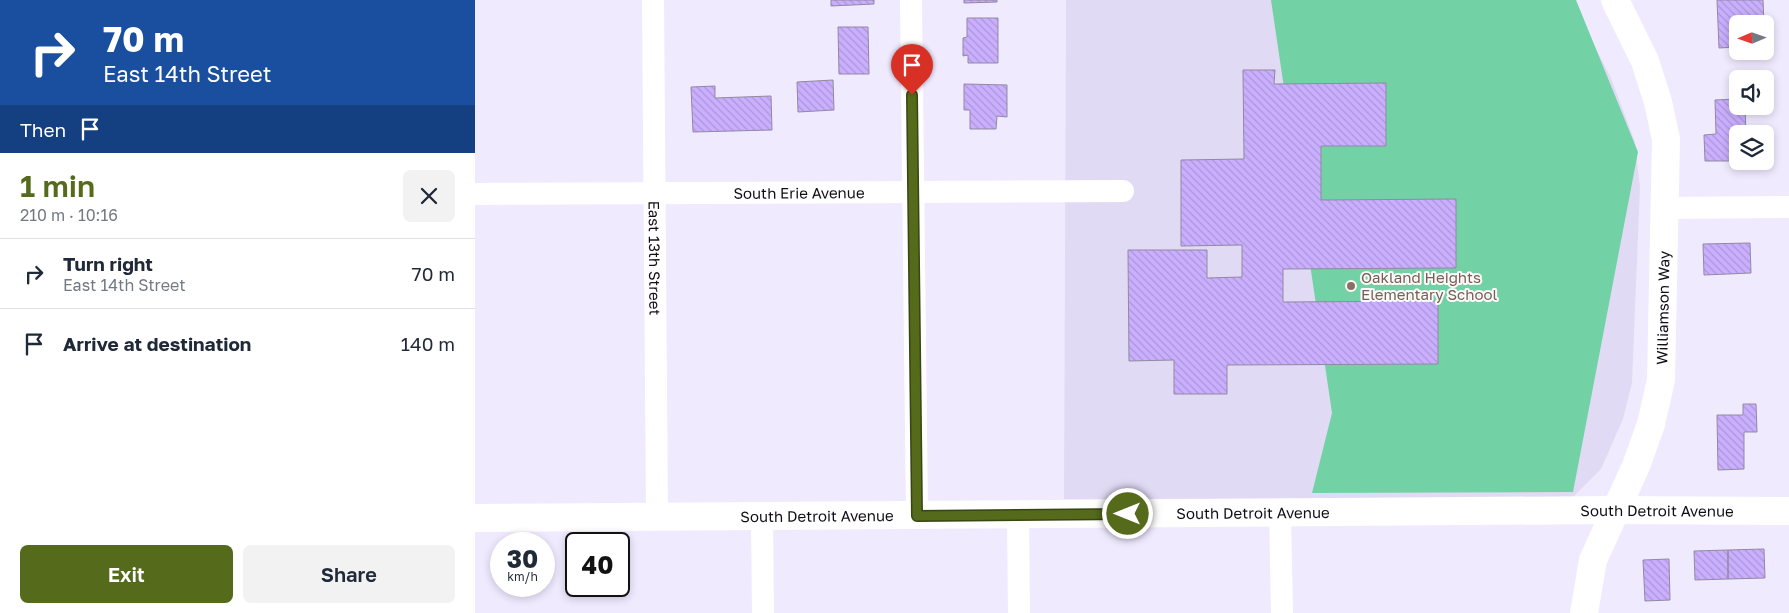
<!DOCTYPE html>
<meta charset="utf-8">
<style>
body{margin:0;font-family:"Golos Text",sans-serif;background:#f2f2f3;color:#1f2937;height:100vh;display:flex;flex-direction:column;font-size:19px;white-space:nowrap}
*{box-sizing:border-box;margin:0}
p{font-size:16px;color:#747a83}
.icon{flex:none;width:28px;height:28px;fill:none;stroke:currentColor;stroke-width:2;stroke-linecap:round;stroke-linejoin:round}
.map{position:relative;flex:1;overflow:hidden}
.drawer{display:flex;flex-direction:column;background:#fff;width:475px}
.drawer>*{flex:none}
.guide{background:#1a4fa0;color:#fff;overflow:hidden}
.needle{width:32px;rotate:268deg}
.fabs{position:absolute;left:1254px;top:15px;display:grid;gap:10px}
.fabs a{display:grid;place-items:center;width:45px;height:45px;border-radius:8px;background:#fff;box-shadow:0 2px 8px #0003;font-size:25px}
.speed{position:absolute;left:15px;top:532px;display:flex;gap:10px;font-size:25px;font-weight:700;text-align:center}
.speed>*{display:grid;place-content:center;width:65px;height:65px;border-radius:50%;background:#fff;box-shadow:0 2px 8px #0003;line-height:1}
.speed small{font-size:12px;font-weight:400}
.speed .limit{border:2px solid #111;border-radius:8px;background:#fff;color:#111}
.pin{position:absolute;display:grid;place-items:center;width:42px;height:42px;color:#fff;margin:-51px -21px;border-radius:50% 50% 50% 0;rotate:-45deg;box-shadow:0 0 5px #0007}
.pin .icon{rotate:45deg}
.me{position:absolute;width:55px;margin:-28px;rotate:270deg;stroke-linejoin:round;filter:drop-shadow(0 0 4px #0008)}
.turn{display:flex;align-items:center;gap:18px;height:105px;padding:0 20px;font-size:22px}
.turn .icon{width:65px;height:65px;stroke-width:2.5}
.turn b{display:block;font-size:35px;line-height:42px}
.then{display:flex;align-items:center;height:48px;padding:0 20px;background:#0003;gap:10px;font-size:19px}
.round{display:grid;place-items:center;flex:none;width:52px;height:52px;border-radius:8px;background:#f2f2f3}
.summary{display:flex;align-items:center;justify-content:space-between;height:85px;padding:0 20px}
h1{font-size:30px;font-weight:600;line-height:38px;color:#556b1b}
.action{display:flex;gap:10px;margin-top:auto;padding:10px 20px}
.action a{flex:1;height:58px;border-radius:8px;background:#556b1b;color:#fff;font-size:20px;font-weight:600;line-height:58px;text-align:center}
.action a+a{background:#f2f2f3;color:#1f2937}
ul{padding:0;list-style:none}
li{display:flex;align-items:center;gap:15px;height:70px;padding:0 20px;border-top:1px solid #e0e1e3}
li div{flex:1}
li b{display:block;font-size:19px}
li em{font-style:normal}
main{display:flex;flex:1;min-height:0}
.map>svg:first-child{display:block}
.built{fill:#e1daf4}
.green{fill:#72d2a6}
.building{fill:url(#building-back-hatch);stroke:#9189a1}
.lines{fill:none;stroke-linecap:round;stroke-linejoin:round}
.street{stroke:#fff;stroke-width:22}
.secondary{stroke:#fff;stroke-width:28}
.route-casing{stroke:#374612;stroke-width:12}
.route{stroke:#556b1b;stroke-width:9}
.education-dot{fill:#8d6e63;stroke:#fbfbfb;stroke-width:2}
.labels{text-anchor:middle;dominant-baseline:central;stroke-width:4;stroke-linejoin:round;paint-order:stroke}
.street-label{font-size:15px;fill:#110e16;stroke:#fbfbfb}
.education-label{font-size:15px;fill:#785e54;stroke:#fbfbfb;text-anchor:start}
</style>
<main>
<section class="drawer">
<div class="guide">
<div class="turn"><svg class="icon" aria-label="right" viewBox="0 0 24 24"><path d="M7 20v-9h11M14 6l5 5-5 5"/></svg><div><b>70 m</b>East 14th Street</div></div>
<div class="then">Then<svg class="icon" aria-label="arrive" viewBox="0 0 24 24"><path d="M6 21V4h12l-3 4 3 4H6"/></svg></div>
</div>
<div class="summary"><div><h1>1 min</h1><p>210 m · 10:16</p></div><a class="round"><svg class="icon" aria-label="close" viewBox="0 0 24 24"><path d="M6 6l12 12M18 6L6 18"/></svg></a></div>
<ul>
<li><svg class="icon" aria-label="right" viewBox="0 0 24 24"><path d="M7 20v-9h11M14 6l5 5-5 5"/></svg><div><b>Turn right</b><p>East 14th Street</p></div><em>70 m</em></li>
<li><svg class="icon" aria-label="arrive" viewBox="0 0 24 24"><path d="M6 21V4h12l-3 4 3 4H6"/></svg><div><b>Arrive at destination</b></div><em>140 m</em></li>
</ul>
<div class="action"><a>Exit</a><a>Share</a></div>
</section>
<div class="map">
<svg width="1314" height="613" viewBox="0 0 1314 613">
<defs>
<pattern id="building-back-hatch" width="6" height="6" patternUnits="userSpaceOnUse" patternTransform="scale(1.25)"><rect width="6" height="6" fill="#caaffe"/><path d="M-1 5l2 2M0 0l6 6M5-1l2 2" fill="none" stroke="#ac95d9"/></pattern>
</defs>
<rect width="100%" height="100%" fill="#f0eaff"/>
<path class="built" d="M591,0H1096L1136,78L1160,142L1165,188L1157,383L1148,419L1126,469L1097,498L589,499Z"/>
<path class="green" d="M796,0H1101L1163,152L1098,492L837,493L857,413Z"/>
<path class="building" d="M356,0H399V4L356,6Z
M489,0H522V2L489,3Z
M1242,0H1288L1289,24H1262V47L1244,48Z
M492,18H523V63H493V55L488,56V38L492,37Z
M363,27H393L394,74H364Z
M768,70H800L799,84L911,83V146H846V200L981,199V268L808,269V302L963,301V364L752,365V394H699V360L654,361L653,250H732V278L767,277V245L706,246V160L769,159Z
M358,80L359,110L323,112L322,82Z
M489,84L532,85V117L522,116L521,129H495V110H489Z
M240,86V98L296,96L297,130L218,132L216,87Z
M1262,99V106H1270L1271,134H1262V161H1230L1229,135L1241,134L1240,100Z
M1275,243L1276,273L1229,275L1228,244Z
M1268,404H1281L1282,432H1269V469L1243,470L1242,415H1268Z
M1289,549L1290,578L1253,579V550Z
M1253,550V579L1220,580L1219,551Z
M1194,559L1195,600L1170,601L1168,560Z"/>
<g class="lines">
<g class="street">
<path id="s1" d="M178,0L182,516"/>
<path d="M436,0L442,516"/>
<path id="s2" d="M0,194L648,191"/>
<path d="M1191,208L1314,207"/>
<path d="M805,513L807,613"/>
<path d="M543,515L544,613"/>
<path d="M287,516L288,613"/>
</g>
<g class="secondary">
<path id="s3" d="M0,518L1139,510L1314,511"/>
<path id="s4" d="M1109,613L1118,560L1161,466L1176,424L1186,380L1191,139L1183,102L1170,61L1140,0"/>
</g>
</g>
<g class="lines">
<defs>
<path id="route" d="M437,95L442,516L653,514"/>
</defs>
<use href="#route" class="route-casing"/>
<use href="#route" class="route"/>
</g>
<circle class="education-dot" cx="876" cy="286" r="5"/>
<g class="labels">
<g class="street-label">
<text stroke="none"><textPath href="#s2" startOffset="324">South Erie Avenue</textPath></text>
<text stroke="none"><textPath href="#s1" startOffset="258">East 13th Street</textPath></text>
<text stroke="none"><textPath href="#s4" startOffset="319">Williamson Way</textPath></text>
<text stroke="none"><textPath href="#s3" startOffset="1182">South Detroit Avenue</textPath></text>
<text stroke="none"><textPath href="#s3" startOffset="778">South Detroit Avenue</textPath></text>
<text stroke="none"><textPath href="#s3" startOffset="342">South Detroit Avenue</textPath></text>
</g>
<g class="education-label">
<text x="886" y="277">Oakland Heights<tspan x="886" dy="17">Elementary School</tspan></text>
</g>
</g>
</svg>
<div class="fabs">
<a><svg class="needle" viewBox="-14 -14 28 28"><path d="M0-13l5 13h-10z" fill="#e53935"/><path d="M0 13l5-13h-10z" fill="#747a83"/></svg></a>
<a><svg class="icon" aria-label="sound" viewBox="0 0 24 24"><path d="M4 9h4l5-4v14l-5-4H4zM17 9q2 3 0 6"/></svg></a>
<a><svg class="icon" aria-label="layers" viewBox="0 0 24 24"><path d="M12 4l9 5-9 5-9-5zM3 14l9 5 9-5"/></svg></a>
</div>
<div class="speed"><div>30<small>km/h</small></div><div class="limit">40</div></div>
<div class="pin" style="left:437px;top:95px;background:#d93025"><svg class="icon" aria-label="arrive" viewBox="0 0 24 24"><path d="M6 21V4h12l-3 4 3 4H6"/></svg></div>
<svg class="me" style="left:653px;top:514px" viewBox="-20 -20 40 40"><circle r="17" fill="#556b1b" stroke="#fff" stroke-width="3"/><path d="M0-11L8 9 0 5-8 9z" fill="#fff"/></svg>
</div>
</main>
